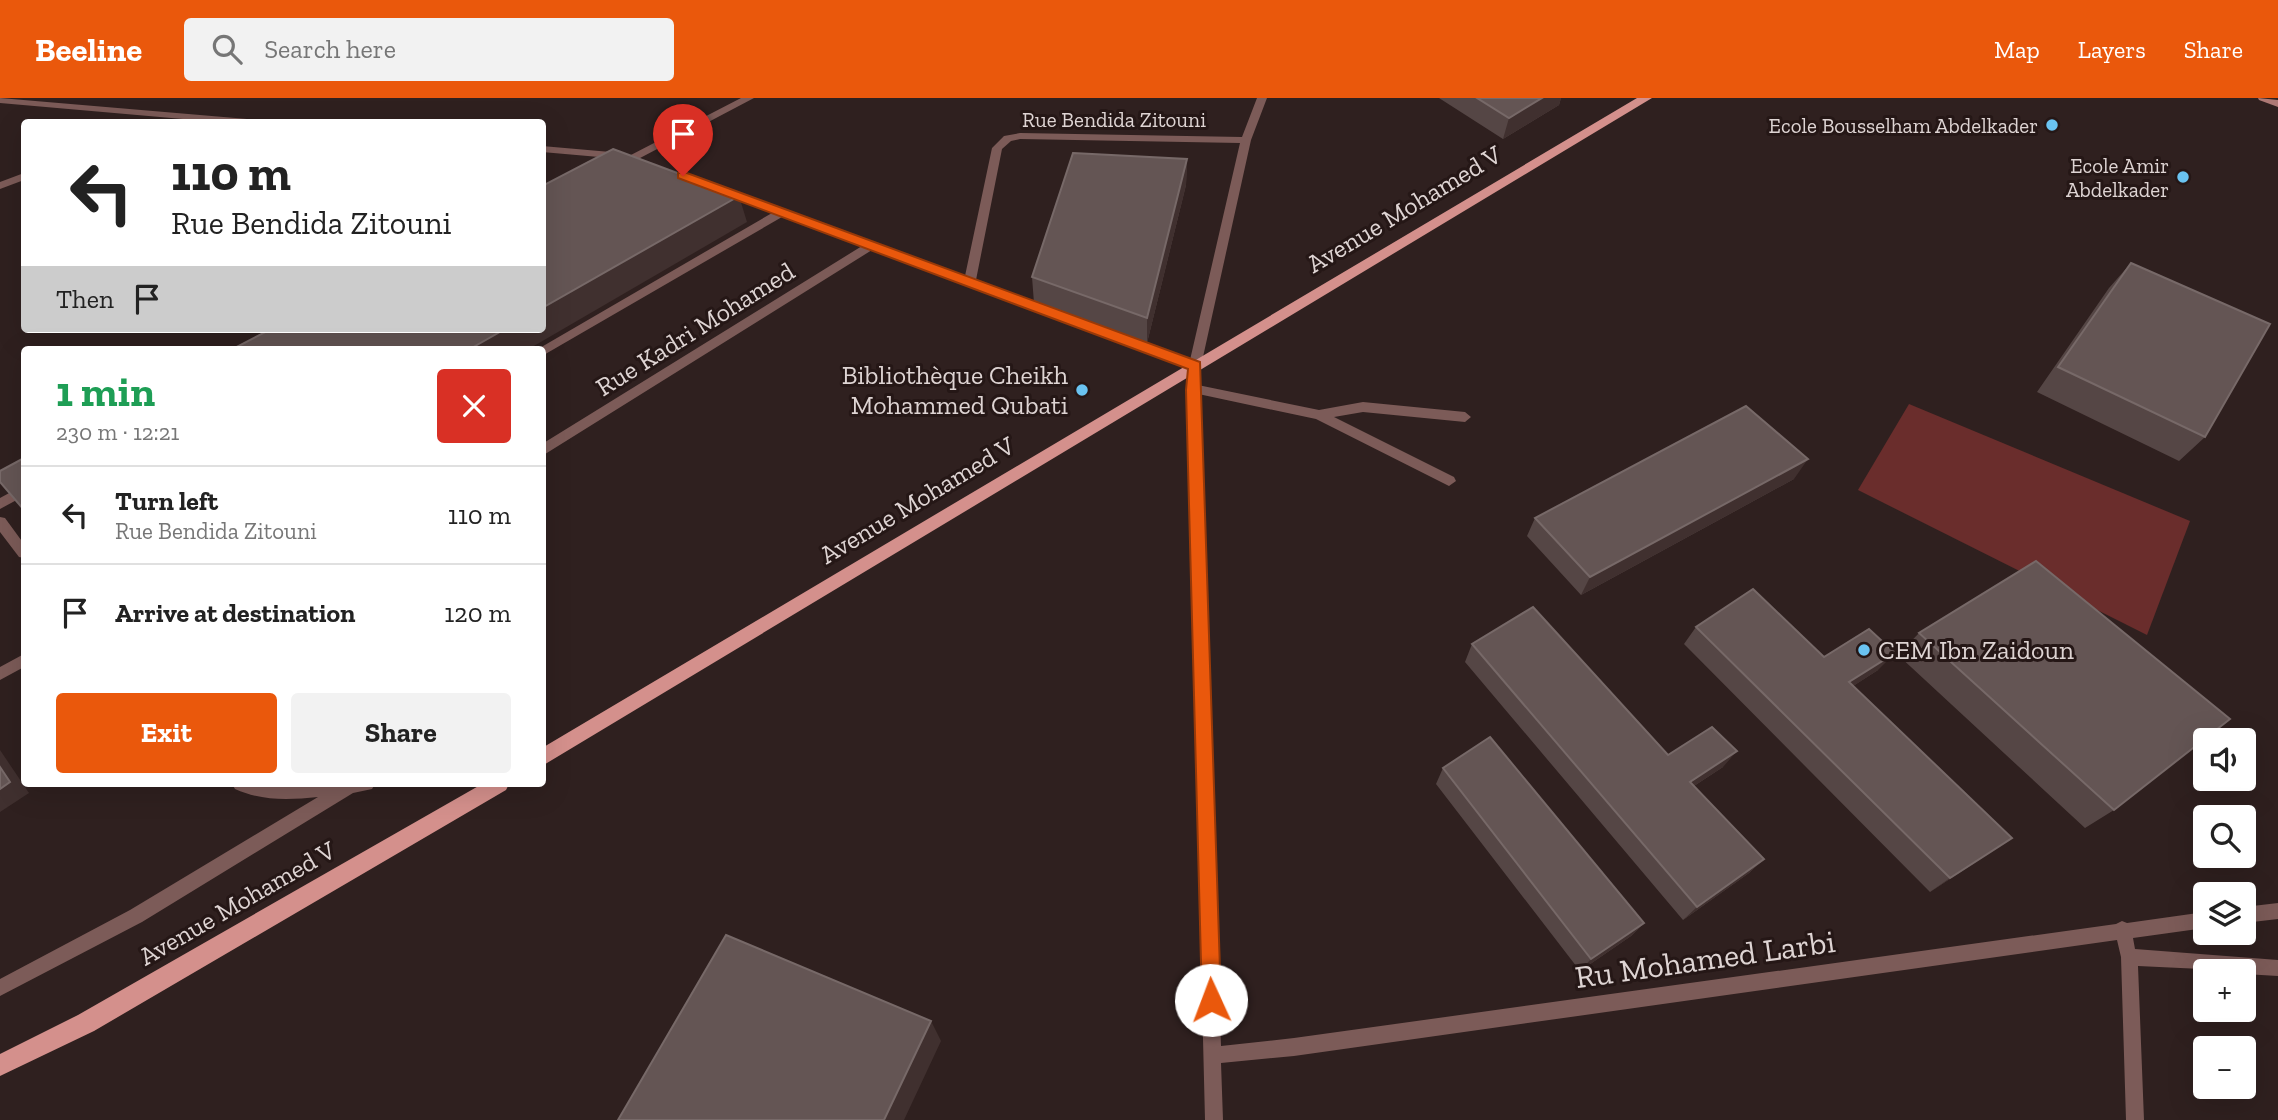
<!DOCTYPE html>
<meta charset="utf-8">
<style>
body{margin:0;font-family:"Zilla Slab",serif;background:#f2f2f2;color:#222;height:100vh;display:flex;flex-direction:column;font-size:26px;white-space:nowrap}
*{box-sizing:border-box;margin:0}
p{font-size:23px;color:#767676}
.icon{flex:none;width:38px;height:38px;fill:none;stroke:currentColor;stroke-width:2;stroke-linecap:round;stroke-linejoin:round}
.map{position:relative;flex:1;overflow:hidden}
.panel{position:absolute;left:21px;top:248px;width:525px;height:441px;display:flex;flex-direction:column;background:#fff;border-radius:7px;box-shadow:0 7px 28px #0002}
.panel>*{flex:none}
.top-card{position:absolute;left:21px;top:21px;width:525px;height:214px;border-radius:7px;box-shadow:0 7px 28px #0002;background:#fff;color:#222;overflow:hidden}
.buttons{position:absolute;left:2193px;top:630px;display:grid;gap:14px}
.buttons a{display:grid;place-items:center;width:63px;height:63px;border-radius:7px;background:#fff;box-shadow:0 7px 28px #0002;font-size:35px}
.pin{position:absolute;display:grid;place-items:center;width:60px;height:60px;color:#fff;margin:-72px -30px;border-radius:50% 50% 50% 0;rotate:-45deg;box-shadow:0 0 7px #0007}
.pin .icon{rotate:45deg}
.me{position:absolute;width:77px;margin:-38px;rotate:358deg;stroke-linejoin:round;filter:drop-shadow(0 0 5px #0008)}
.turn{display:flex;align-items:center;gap:24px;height:147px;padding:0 35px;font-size:32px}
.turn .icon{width:91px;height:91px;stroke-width:2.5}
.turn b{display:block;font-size:49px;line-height:60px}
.then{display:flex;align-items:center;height:66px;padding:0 35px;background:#0003;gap:14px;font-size:26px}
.round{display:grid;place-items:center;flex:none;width:74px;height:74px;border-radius:7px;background:#f2f2f2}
.overview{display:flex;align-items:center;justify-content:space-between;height:119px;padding:0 35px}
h1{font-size:42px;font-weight:800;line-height:52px;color:#1e9e55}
.action{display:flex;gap:14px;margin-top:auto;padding:14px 35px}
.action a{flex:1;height:80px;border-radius:7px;background:#ea580c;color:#fff;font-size:28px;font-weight:800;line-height:80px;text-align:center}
.action a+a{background:#f2f2f2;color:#222}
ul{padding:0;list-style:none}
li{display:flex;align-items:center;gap:21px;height:98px;padding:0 35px;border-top:2px solid #e0e0e0}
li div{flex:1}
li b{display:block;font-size:26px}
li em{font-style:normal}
header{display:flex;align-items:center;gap:42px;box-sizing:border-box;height:98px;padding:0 35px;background:#ea580c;color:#fff}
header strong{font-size:33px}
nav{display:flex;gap:38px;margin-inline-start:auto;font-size:24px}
.search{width:490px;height:63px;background:#f2f2f2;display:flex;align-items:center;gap:18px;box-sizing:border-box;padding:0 24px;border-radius:7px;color:#767676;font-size:26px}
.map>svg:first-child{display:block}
.green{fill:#6a2d2c}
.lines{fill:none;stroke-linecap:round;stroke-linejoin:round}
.lane{fill:#7c5b58;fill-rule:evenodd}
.street{fill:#7c5b58;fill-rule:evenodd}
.secondary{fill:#ae7975;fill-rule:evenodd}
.primary{fill:#d4908c;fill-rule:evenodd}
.wall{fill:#554645}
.shaded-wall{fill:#40302f}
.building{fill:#645554;stroke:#776968;stroke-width:2}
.route{fill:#ea580c;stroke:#983908;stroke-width:2}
.poi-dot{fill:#6ac3f1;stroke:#251716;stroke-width:2.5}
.labels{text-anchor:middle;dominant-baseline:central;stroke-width:6;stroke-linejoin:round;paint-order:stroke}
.far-street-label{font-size:21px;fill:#ded4d3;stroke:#251716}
.far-poi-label{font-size:21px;fill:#ded4d3;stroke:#251716;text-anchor:end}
.street-label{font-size:26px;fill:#ded4d3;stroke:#251716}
.poi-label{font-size:26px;fill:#ded4d3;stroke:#251716;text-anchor:end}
.near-street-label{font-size:32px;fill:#ded4d3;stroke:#251716}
</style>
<header>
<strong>Beeline</strong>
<div class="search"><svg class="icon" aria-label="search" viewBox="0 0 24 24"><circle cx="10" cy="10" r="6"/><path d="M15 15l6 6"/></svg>Search here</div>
<nav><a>Map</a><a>Layers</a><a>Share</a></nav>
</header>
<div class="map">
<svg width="2278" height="1022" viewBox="0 0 2278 1022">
<rect width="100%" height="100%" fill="#2f201f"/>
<path class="green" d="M1909,306L2190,423L2147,537L1858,392Z"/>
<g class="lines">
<path class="lane" d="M1193,286L1319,312L1363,304L1465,314L1471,319L1465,324L1363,314L1334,319L1454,379L1456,383L1449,388L1316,321L1189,294L1187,291L1189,288Z"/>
<path class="street" d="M0,0L247,21L252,24H217L0,5Z
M741,0H754L623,69L619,70L614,67L622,61L542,54V48L622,55L627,59Z
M1257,0H1267L1251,42L1201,268L1199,291L1221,948L1294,940L2116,826L2122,823L2127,825L2205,814V830L2133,840L2135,851L2278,862V878L2244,876V873L2138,868L2144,1022H2126L2121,859L2117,842L1294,958L1221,965L1223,1022H1205L1187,291L1189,270L872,152L542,358V346L862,148L782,119L542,258V252L538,251L772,115L720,95V91H728L965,178L992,50L1004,38L1020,35L1242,39ZM1020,41L1240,45L1190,262L976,182L1002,51L1011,43Z
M24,75V82L0,91V84Z
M24,387V398L0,411V400Z
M0,419L5,420L24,446V460L19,459L0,434Z
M24,556V569L0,582V569Z
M232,686H375L372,691L353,695L142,824L0,898V881L130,812L318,699C288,702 262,703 235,691Z
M2278,805V821L2244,825V809Z"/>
<path class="secondary" d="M2258,0L2278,2V9L2259,2Z"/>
<path class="primary" d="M1637,0H1652L542,668V650Z
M482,686H509L506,692L94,933L0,978V956L78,917Z"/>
</g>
<path class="wall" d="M1439,0H1561L1559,7L1503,41Z
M1187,61L1186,87L1147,245L1034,205L1032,179Z
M2131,165L2205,339L2179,363L2037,294L2109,190Z
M1794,381L1581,497L1527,438L1535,420Z
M1696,529L1878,572L1853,588L2012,740L1930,794L1684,546Z
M1919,535L2114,712L2085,730L1898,557Z
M1472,546L1668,657L1723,669L1694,688L1764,761L1749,775L1683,822L1465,564Z
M1443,670L1644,825L1631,838L1580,873L1436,686Z"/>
<path class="shaded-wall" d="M1542,0H1561L1559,7L1503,41L1509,20Z
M1187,61L1186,87L1147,245V220Z
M739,98L747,124L527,252H468L505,231H542V210Z
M1808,361L1794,381L1581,497L1590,479Z
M1895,555L1878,572L1833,601L1849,584Z
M0,652L29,695L0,714Z
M1737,653L1723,669L1677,699L1690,684Z
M2012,740L1991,754L1930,794L1950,780Z
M1764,761L1749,775L1683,822L1697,809Z
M1644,825L1631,838L1580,873L1591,861Z
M931,923L941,943L904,1022H884Z"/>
<path class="building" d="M1477,0H1542L1509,20Z
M613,51L739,98L542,210V88Z
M1073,55L1187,61L1147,220L1032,179Z
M2131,165L2270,226L2205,339L2058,269Z
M271,231H505L468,252H231Z
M1746,308L1808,361L1590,479L1535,420Z
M24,360V412L0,384V373Z
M2036,463L2230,621L2114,712L1919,535Z
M1753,491L1824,559L1869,531L1895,555L1849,584L2012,740L1950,780L1696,529Z
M1533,509L1668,657L1712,629L1737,653L1690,684L1764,761L1697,809L1472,546Z
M1490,639L1644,825L1591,861L1443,670Z
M0,669L10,684L0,691Z
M726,837L931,923L884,1022H618Z"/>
<path class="route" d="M678,75H687L1200,264L1221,902L1218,909L1211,912L1204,909L1202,902L1186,292L1188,271L678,80Z"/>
<g class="poi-dot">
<circle cx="2052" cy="27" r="7"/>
<circle cx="2183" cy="79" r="7"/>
<circle cx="1082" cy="292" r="7"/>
<circle cx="1864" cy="552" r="7"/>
</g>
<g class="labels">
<g class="far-street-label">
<text x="1114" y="21">Rue Bendida Zitouni</text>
</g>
<g class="far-poi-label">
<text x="2038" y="27">Ecole Bousselham Abdelkader</text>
<text x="2169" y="67">Ecole Amir<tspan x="2169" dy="24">Abdelkader</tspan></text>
</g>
<g class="street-label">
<text transform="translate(1404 111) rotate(-31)">Avenue Mohamed V</text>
<text transform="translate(695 231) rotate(-32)">Rue Kadri Mohamed</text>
<text transform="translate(917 402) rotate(-31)">Avenue Mohamed V</text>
<text transform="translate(237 805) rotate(-30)">Avenue Mohamed V</text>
</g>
<g class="poi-label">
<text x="1068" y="277">Bibliothèque Cheikh<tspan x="1068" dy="30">Mohammed Qubati</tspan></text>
<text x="1878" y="552" text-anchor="start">CEM Ibn Zaidoun</text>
</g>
<g class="near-street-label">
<text transform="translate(1705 861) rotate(-8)">Ru Mohamed Larbi</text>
</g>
</g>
</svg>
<div class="buttons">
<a><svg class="icon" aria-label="sound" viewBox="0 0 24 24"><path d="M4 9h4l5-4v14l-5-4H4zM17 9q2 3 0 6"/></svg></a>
<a><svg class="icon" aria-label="search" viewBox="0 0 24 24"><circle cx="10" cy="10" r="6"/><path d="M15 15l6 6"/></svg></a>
<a><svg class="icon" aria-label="layers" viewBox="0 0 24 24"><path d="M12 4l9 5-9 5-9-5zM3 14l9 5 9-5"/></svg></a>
<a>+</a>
<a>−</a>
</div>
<div class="pin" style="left:683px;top:78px;background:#d93025"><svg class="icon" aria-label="arrive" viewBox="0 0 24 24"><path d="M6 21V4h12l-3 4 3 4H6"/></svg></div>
<svg class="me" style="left:1211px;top:902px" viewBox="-20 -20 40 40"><circle r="19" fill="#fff"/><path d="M0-13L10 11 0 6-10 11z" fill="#ea580c"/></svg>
<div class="top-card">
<div class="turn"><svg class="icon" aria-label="left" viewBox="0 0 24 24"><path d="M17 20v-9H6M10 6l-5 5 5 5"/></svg><div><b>110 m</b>Rue Bendida Zitouni</div></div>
<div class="then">Then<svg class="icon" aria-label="arrive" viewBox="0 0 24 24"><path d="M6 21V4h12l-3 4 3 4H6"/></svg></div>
</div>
<section class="panel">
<div class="overview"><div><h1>1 min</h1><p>230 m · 12:21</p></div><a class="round" style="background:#d93025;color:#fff"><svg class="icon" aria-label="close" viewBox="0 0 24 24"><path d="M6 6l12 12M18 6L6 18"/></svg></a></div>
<ul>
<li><svg class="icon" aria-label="left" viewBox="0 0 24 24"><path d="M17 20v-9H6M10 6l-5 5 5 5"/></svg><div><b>Turn left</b><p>Rue Bendida Zitouni</p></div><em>110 m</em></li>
<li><svg class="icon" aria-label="arrive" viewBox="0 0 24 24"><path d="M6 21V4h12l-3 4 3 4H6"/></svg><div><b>Arrive at destination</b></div><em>120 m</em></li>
</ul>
<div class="action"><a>Exit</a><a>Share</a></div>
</section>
</div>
